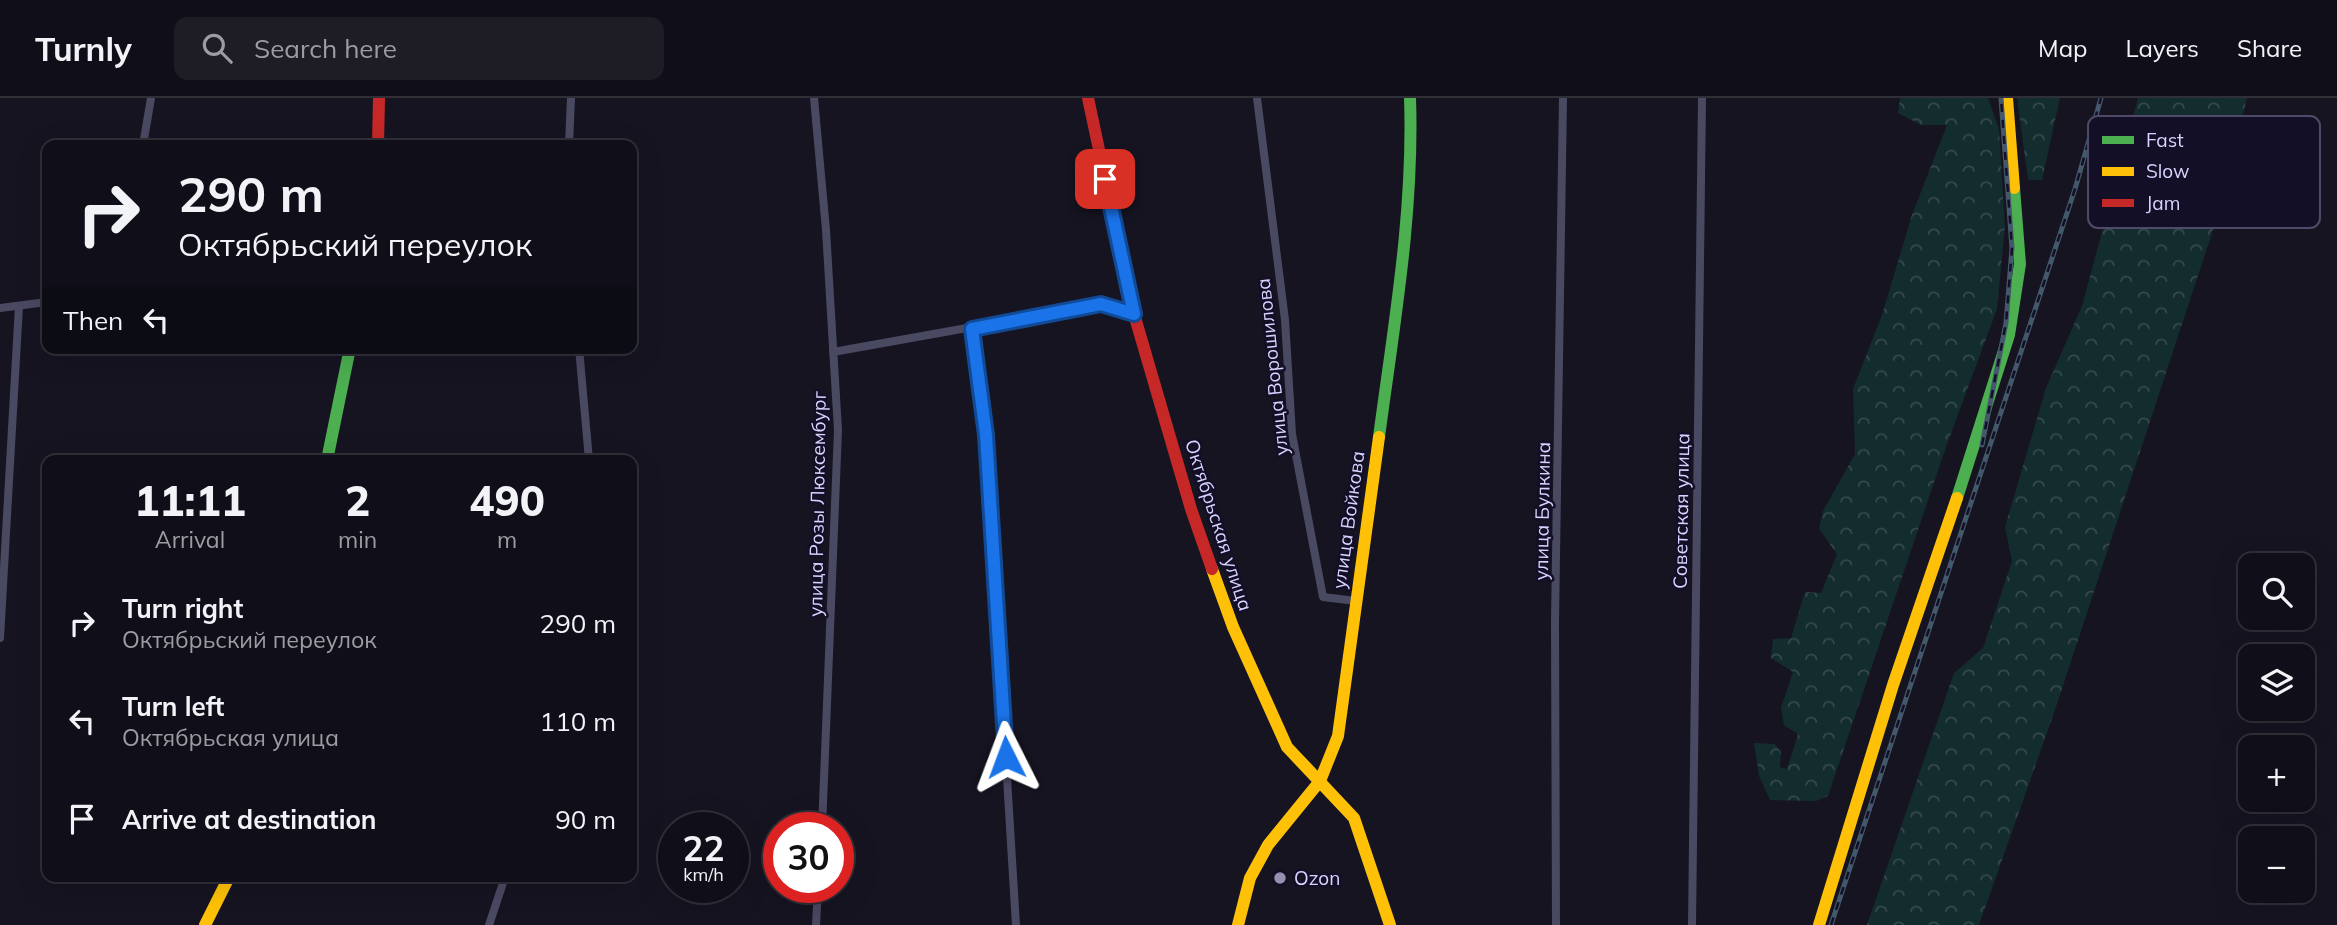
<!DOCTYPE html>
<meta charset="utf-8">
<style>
body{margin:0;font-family:Mulish,sans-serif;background:#1e1d26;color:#f1f3f6;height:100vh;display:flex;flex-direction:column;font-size:26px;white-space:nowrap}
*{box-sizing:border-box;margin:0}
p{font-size:23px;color:#9c9ca2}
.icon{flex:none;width:38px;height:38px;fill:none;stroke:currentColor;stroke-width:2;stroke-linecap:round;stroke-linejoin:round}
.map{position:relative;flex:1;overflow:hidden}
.sheet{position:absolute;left:42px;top:357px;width:595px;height:427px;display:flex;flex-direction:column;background:#100f19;border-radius:14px;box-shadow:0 7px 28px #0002,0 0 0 2px #302f38}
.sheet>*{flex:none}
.banner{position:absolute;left:42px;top:42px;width:595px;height:214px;border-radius:14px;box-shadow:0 7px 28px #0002,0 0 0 2px #302f38;background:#100f19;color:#f1f3f6;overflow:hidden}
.fabs{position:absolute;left:2238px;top:455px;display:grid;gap:14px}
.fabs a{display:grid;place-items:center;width:77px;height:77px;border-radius:14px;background:#100f19;box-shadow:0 7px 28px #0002,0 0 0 2px #302f38;font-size:35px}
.speed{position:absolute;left:658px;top:714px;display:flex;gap:14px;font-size:35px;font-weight:700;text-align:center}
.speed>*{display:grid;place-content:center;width:91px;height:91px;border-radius:50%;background:#100f19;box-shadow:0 7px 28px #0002,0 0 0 2px #302f38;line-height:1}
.speed small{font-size:18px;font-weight:400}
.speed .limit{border:10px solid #d22;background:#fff;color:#111}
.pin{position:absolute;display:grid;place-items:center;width:60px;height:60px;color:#fff;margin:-30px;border-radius:14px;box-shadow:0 4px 10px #0006}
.me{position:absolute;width:77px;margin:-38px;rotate:357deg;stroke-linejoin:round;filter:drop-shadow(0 0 5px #0008)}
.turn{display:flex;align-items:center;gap:24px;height:147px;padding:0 21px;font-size:32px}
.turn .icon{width:91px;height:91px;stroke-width:2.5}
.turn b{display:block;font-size:49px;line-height:60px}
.then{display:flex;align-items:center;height:66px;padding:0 21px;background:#0003;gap:14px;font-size:26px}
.eta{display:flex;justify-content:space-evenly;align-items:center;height:119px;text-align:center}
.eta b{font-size:42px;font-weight:800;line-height:49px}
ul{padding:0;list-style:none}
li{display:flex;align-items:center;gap:21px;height:98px;padding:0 21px}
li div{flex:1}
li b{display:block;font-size:26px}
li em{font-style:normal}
header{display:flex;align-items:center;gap:42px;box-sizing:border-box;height:98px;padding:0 35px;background:#100f19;border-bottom:2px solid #302f38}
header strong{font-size:33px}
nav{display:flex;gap:38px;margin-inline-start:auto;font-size:24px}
.search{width:490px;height:63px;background:#1e1d26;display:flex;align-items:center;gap:18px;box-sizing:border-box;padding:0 24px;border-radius:14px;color:#9c9ca2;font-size:26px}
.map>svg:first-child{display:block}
.forest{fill:url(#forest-crowns)}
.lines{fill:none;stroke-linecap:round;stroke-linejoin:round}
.street{stroke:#4a4962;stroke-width:8}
.fast{stroke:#4caf50;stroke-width:12}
.slow{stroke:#ffc107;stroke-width:12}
.jam{stroke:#c62828;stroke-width:12}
.rail-casing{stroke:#43596b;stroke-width:5}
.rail{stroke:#130f26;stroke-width:2.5;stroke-dasharray:8;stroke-linecap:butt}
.route-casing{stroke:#114b97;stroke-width:18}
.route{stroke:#1a73e8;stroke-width:12}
.poi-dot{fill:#9591b1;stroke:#130f26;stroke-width:2.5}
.labels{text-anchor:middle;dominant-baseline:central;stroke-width:5;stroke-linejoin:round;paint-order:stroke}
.street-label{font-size:19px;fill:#d9d4ff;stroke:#130f26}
.poi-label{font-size:19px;fill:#d9d4ff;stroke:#130f26;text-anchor:start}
.key{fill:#130f26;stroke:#4e4a67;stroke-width:2}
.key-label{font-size:19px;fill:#d9d4ff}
</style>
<header>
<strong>Turnly</strong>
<div class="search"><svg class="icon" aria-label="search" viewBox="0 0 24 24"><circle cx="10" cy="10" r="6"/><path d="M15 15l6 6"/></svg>Search here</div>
<nav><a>Map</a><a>Layers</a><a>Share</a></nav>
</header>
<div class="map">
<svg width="2337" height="827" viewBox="0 0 2337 827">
<defs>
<pattern id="forest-crowns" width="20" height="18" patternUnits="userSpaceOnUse" patternTransform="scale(1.75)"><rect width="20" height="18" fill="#132c2d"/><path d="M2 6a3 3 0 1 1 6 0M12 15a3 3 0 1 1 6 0" fill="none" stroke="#354a4c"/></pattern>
</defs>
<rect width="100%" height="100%" fill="#161421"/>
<path class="forest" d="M1900,0H1988L1999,31L2005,129L1997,211L1946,349L1828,698L1816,703L1770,702L1759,678L1754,645L1775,646L1781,654L1780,669L1787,671L1798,636L1784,627L1781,610L1793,574L1771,560L1773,541L1791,540L1805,494L1821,495L1837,456L1819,431L1823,413L1855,356L1853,291L1882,217L1912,117L1947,27H1921L1898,15Z
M2017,0H2060L2042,82H2028Z
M2138,0H2247L2213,132L2055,612L1979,827H1867L1954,575L1983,550L2012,463L2005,429L2046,290L2082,208Z"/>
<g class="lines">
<path class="street" d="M814,0L826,132L838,332L822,730
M1257,0L1285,222L1292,336L1323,499L1356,503
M143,47L151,0
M569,47L571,0
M0,210L47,204
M972,231L986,337L1016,827
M579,250L589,362
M833,254L1101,206L1134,216
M0,540L19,208
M489,827L505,779
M816,827L818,789
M1556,827L1555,524L1563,0
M1692,827L1702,0"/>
<path class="fast" d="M1379,339C1394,226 1414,114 1410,0
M327,362L350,250
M1957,400L2009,237L2020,166L2014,90"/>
<path class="slow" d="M2007,0L2014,90
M1212,471L1233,529L1287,649L1354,720L1390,827
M205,827L229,779
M1238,827L1250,780L1268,747L1320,683L1338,638L1379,339
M1819,827L1893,587L1957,400"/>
<path class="jam" d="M1088,0L1134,216L1191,411L1212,471
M378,47L379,0"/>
<defs>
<path id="rail" d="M1982,347L2006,225L2012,150L2001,0
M1831,827L2075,91L2101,0"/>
</defs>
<use href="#rail" class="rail-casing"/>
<use href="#rail" class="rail"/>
</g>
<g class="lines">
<defs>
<path id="route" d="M1006,659L986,337L972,231L1101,206L1134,216L1105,81"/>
</defs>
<use href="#route" class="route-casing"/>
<use href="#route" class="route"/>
</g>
<circle class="poi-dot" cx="1280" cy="780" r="7"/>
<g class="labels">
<g class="street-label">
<text transform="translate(1272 269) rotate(-96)">улица Ворошилова</text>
<text transform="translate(817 406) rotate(-89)">улица Розы Люксембург</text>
<text transform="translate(1542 413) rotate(-89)">улица Булкина</text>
<text transform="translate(1681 413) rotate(-89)">Советская улица</text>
<text transform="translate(1348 422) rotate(-82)">улица Войкова</text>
<text transform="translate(1219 427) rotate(72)">Октябрьская улица</text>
</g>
<g class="poi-label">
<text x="1294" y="780">Ozon</text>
</g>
</g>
<rect x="2088" y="18" width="232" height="112" rx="10" class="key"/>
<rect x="2102" y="38" width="32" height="8" fill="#4caf50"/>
<rect x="2102" y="69" width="32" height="9" fill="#ffc107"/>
<rect x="2102" y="101" width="32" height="8" fill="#c62828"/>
<g class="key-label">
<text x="2146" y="49">Fast</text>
<text x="2146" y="80">Slow</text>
<text x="2146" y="112">Jam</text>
</g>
</svg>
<div class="fabs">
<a><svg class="icon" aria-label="search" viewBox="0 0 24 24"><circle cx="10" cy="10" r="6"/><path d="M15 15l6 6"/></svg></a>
<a><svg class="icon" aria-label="layers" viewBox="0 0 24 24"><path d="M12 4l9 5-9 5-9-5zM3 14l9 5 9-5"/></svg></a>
<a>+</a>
<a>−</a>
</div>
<div class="speed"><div>22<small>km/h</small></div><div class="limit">30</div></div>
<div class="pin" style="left:1105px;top:81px;background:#d93025"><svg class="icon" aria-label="arrive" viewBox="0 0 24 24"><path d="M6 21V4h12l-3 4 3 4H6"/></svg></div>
<svg class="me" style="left:1006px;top:659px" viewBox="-20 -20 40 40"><path d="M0-17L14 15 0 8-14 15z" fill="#1a73e8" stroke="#fff" stroke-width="4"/></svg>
<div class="banner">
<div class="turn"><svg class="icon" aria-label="right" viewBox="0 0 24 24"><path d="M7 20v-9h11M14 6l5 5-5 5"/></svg><div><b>290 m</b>Октябрьский переулок</div></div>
<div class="then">Then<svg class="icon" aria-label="left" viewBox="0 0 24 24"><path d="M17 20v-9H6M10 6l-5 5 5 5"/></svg></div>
</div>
<section class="sheet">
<div class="eta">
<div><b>11:11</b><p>Arrival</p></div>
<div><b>2</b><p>min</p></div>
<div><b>490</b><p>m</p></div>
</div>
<ul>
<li><svg class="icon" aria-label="right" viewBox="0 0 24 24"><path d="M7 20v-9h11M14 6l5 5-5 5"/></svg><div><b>Turn right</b><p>Октябрьский переулок</p></div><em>290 m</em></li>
<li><svg class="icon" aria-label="left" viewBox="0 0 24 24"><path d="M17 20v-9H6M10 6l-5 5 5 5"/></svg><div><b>Turn left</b><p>Октябрьская улица</p></div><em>110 m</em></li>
<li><svg class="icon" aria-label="arrive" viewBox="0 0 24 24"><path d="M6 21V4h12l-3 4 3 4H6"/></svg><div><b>Arrive at destination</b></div><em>90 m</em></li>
</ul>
</section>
</div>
